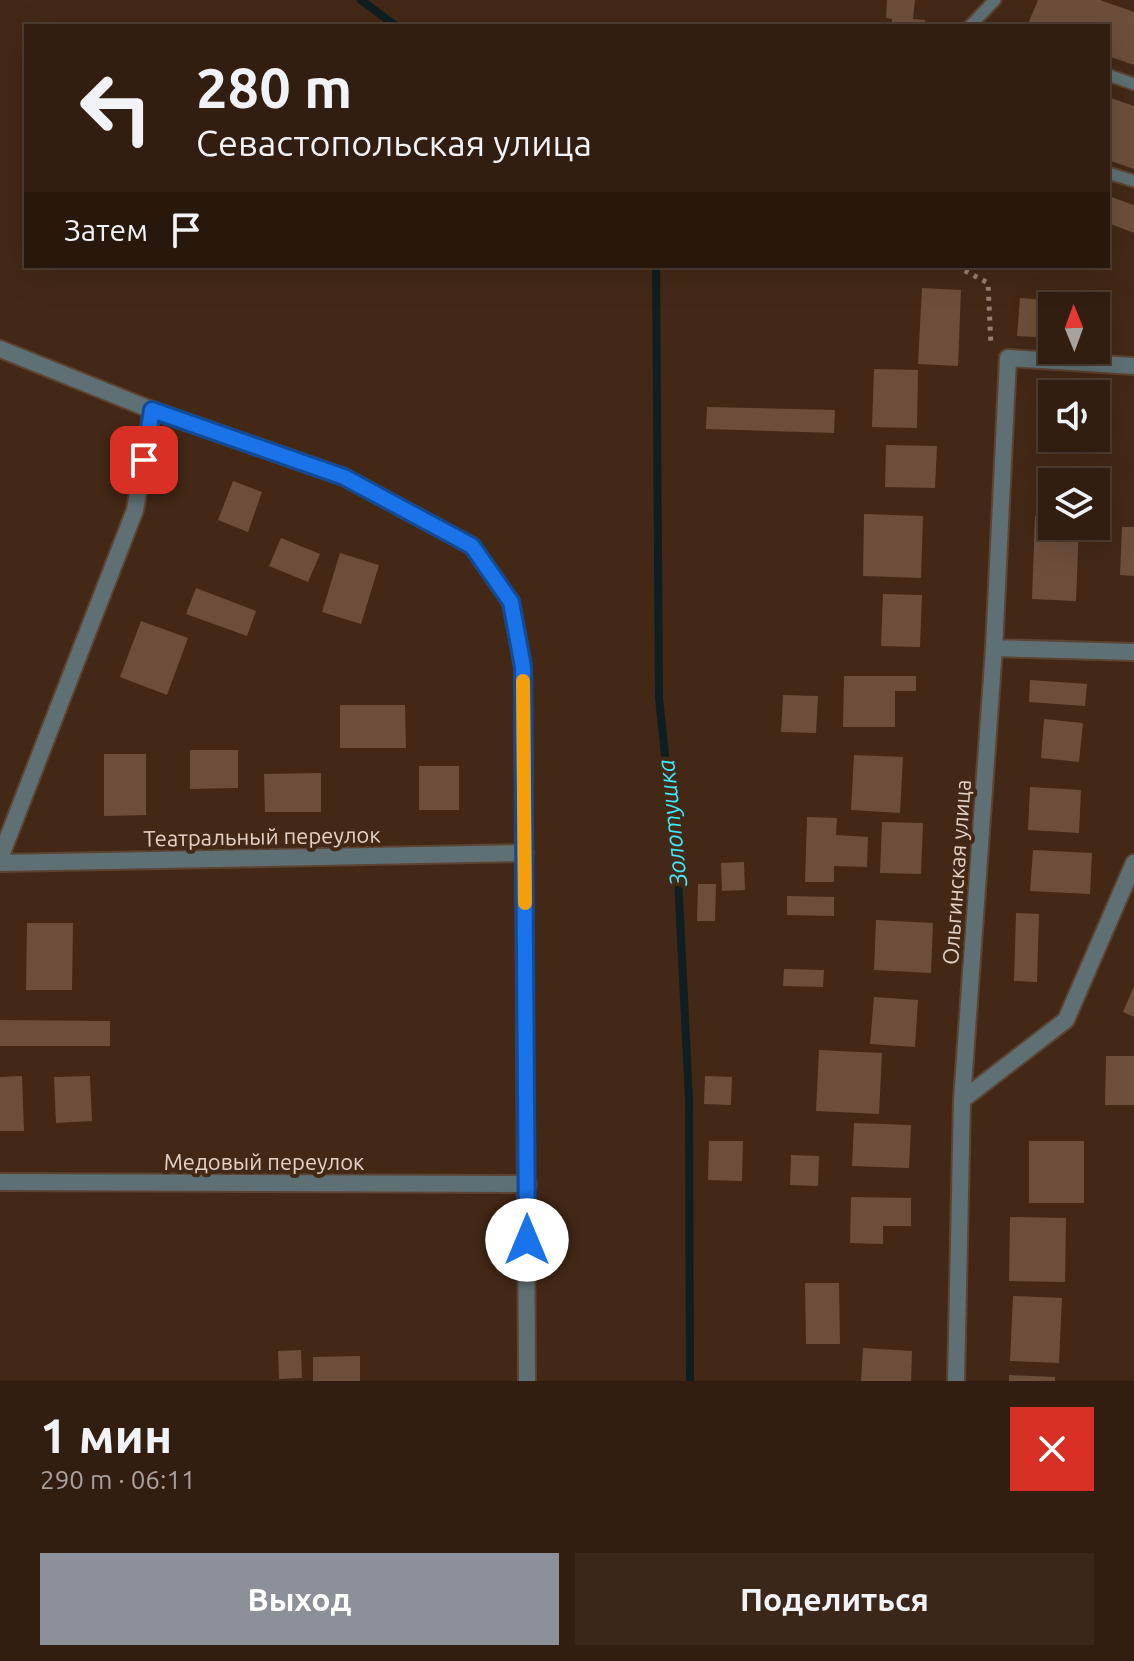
<!DOCTYPE html>
<html lang="ru">
<meta charset="utf-8">
<style>
body{margin:0;font-family:Ubuntu,sans-serif;background:#3a2719;color:#f1f3f6;height:100vh;display:flex;flex-direction:column;font-size:30px;white-space:nowrap}
*{box-sizing:border-box;margin:0}
p{font-size:26px;color:#a8a29f}
.icon{flex:none;width:44px;height:44px;fill:none;stroke:currentColor;stroke-width:2;stroke-linecap:round;stroke-linejoin:round}
.map{position:relative;height:1381px;overflow:hidden}
.drawer{display:flex;flex-direction:column;background:#321e10;flex:1}
.drawer>*{flex:none}
.hud{position:absolute;left:24px;top:24px;width:1086px;height:244px;border-radius:0px;box-shadow:0 8px 32px #0002,0 0 0 2px #4d3c30;background:#321e10;color:#f1f3f6;overflow:hidden}
.needle{width:52px;rotate:359deg}
.controls{position:absolute;left:1038px;top:292px;display:grid;gap:16px}
.controls a{display:grid;place-items:center;width:72px;height:72px;border-radius:0px;background:#321e10;box-shadow:0 8px 32px #0002,0 0 0 2px #4d3c30;font-size:40px}
.pin{position:absolute;display:grid;place-items:center;width:68px;height:68px;color:#fff;margin:-34px;border-radius:16px;box-shadow:0 4px 12px #0006}
.me{position:absolute;width:88px;margin:-44px;rotate:0deg;stroke-linejoin:round;filter:drop-shadow(0 0 6px #0008)}
.turn{display:flex;align-items:center;gap:28px;height:168px;padding:0 40px;font-size:36px}
.turn .icon{width:104px;height:104px;stroke-width:2.5}
.turn b{display:block;font-size:56px;line-height:68px}
.then{display:flex;align-items:center;height:76px;padding:0 40px;background:#0003;gap:16px;font-size:30px}
.round{display:grid;place-items:center;flex:none;width:84px;height:84px;border-radius:0px;background:#3a2719}
.overview{display:flex;align-items:center;justify-content:space-between;height:136px;padding:0 40px}
h1{font-size:48px;font-weight:600;line-height:60px}
.cta{display:flex;gap:16px;margin-top:auto;padding:16px 40px}
.cta a{flex:1;height:92px;border-radius:0px;background:#8c9099;color:#fff;font-size:32px;font-weight:600;line-height:92px;text-align:center}
.cta a+a{background:#3a2719;color:#f1f3f6}
.map>svg:first-child{display:block}
.lines{fill:none;stroke-linecap:round;stroke-linejoin:round}
.stream{stroke:#0f1e20;stroke-width:8}
.building{fill:#6c4f3b}
.lane-casing{stroke:#5d4332;stroke-width:15}
.street-casing{stroke:#5d4332;stroke-width:20}
.path{stroke:#967f71;stroke-width:5;stroke-dasharray:4 6;stroke-linecap:butt}
.lane{stroke:#5e7073;stroke-width:11}
.street{stroke:#5e7073;stroke-width:16}
.route-casing{stroke:#114b97;stroke-width:20}
.route{stroke:#1a73e8;stroke-width:14}
.slow{stroke:#f59e0b;stroke-width:14}
.labels{text-anchor:middle;dominant-baseline:central;stroke-width:8;stroke-linejoin:round;paint-order:stroke}
.street-label{font-size:22px;fill:#e4d2c7;stroke:#432816}
.water-label{font-size:24px;font-style:italic;fill:#3fe8fb;stroke:#432816}
</style>
<div class="map">
<svg width="1134" height="1381" viewBox="0 0 1134 1381">
<rect width="100%" height="100%" fill="#432816"/>
<g class="lines">
<path class="stream" d="M361,0L396,26
M656,266L659,698L678,878L689,1099L690,1381"/>
</g>
<path class="building" d="M887,0H915L913,19L925,20L924,26H892V19L886,18Z
M1038,0H1100L1134,12V65L1108,56V26H1027Z
M1108,97L1134,106V169L1108,160Z
M1108,196L1134,205V233L1108,223Z
M922,288L961,290L958,366L918,364Z
M1020,298L1074,302L1073,306H1052V338L1017,336Z
M874,369L918,370L917,428L872,427Z
M1045,386L1106,390L1103,442L1068,440L1069,438H1096V394H1052V439H1042Z
M707,407L835,410L834,433L706,429Z
M886,445L937,446L935,488L885,487Z
M233,481L262,492L248,532L218,520Z
M864,514L923,516L921,578L863,576Z
M1035,516L1052,517V526H1079L1076,601L1032,599Z
M1122,527H1134V576L1120,575Z
M281,538L320,554L308,582L269,566Z
M340,553L379,565L361,624L322,612Z
M196,588L256,611L247,636L186,614Z
M883,594L922,595L920,647L881,646Z
M141,621L188,638L167,695L120,677Z
M844,676H916V691H895V727H843Z
M1030,680L1087,684L1085,706L1029,702Z
M783,695L818,696L816,733L781,732Z
M340,705H405L406,748H340Z
M1044,719L1083,723L1079,762L1041,758Z
M190,750H238V788L190,789Z
M104,754H146V815L104,816Z
M854,755L903,757L900,813L851,810Z
M419,766H459V810H419Z
M321,773V812H265L264,774Z
M1030,787L1081,790L1079,833L1028,830Z
M807,817L837,818L836,835L868,837L867,867L834,866V882H805Z
M882,822L923,823L921,874L880,873Z
M1033,850L1092,853L1090,894L1030,891Z
M744,862L745,890L722,891L721,863Z
M698,884H716L715,921H697Z
M787,896L834,897V916L787,915Z
M1016,913L1039,914L1037,982L1014,981Z
M876,920L933,923L931,973L874,970Z
M27,923H73L72,990H26Z
M784,969L824,970L823,987L783,986Z
M1134,986V1017L1123,1012Z
M874,997L918,1000L915,1047L870,1044Z
M0,1020L110,1021V1046H0Z
M819,1050L882,1053L879,1114L816,1111Z
M1106,1056H1134V1105H1105Z
M22,1076L24,1131H0V1077Z
M90,1076L92,1121L56,1123L54,1077Z
M705,1076L732,1077L731,1105L704,1104Z
M854,1123L911,1125L909,1168L852,1166Z
M709,1141H743L742,1181L708,1180Z
M1029,1141H1084V1203H1029Z
M791,1155L819,1156L818,1186L790,1185Z
M851,1197L911,1198V1226H883V1244L850,1243Z
M1010,1217L1066,1218L1065,1282L1009,1281Z
M805,1283H839L840,1344H806Z
M1013,1296L1062,1298L1059,1363L1010,1361Z
M863,1348L912,1351L911,1381H861Z
M301,1350L302,1378L279,1379L278,1351Z
M360,1356V1381H313V1357Z
M1009,1375L1055,1377V1381H1009Z"/>
<g class="lines">
<defs>
<path id="lane" d="M970,26L995,0
M1108,75L1134,84
M1108,173L1134,181"/>
<path id="street" d="M0,349L152,410L344,477L472,546L511,602L523,667L527,1381
M994,648L1134,652
M0,858L135,510L152,410
M0,863L525,853
M962,1100L1066,1020L1134,863
M0,1182L528,1184
M956,1381L962,1100L994,648L1008,358L1134,366"/>
</defs>
<use href="#lane" class="lane-casing"/>
<use href="#street" class="street-casing"/>
<path class="path" d="M956,266L988,283L991,346"/>
<use href="#lane" class="lane"/>
<use href="#street" class="street"/>
</g>
<g class="lines">
<defs>
<path id="route" d="M144,460L152,410L344,477L472,546L511,602L523,667L527,1240"/>
</defs>
<use href="#route" class="route-casing"/>
<use href="#route" class="route"/>
<path class="slow" d="M523,681L525,903"/>
</g>
<g class="labels">
<g class="street-label">
<text transform="translate(262 836) rotate(-1)">Театральный переулок</text>
<text transform="translate(956 872) rotate(-86)">Ольгинская улица</text>
<text x="264" y="1161">Медовый переулок</text>
</g>
<g class="water-label">
<text transform="translate(672 823) rotate(-96)">Золотушка</text>
</g>
</g>
</svg>
<div class="controls">
<a><svg class="needle" viewBox="-14 -14 28 28"><path d="M0-13l5 13h-10z" fill="#e53935"/><path d="M0 13l5-13h-10z" fill="#a8a29f"/></svg></a>
<a><svg class="icon" aria-label="sound" viewBox="0 0 24 24"><path d="M4 9h4l5-4v14l-5-4H4zM17 9q2 3 0 6"/></svg></a>
<a><svg class="icon" aria-label="layers" viewBox="0 0 24 24"><path d="M12 4l9 5-9 5-9-5zM3 14l9 5 9-5"/></svg></a>
</div>
<div class="pin" style="left:144px;top:460px;background:#d93025"><svg class="icon" aria-label="arrive" viewBox="0 0 24 24"><path d="M6 21V4h12l-3 4 3 4H6"/></svg></div>
<svg class="me" style="left:527px;top:1240px" viewBox="-20 -20 40 40"><circle r="19" fill="#fff"/><path d="M0-13L10 11 0 6-10 11z" fill="#1a73e8"/></svg>
<div class="hud">
<div class="turn"><svg class="icon" aria-label="left" viewBox="0 0 24 24"><path d="M17 20v-9H6M10 6l-5 5 5 5"/></svg><div><b>280 m</b>Севастопольская улица</div></div>
<div class="then">Затем<svg class="icon" aria-label="arrive" viewBox="0 0 24 24"><path d="M6 21V4h12l-3 4 3 4H6"/></svg></div>
</div>
</div>
<section class="drawer">
<div class="overview"><div><h1>1 мин</h1><p>290 m · 06:11</p></div><a class="round" style="background:#d93025;color:#fff"><svg class="icon" aria-label="close" viewBox="0 0 24 24"><path d="M6 6l12 12M18 6L6 18"/></svg></a></div>
<div class="cta"><a>Выход</a><a>Поделиться</a></div>
</section>
